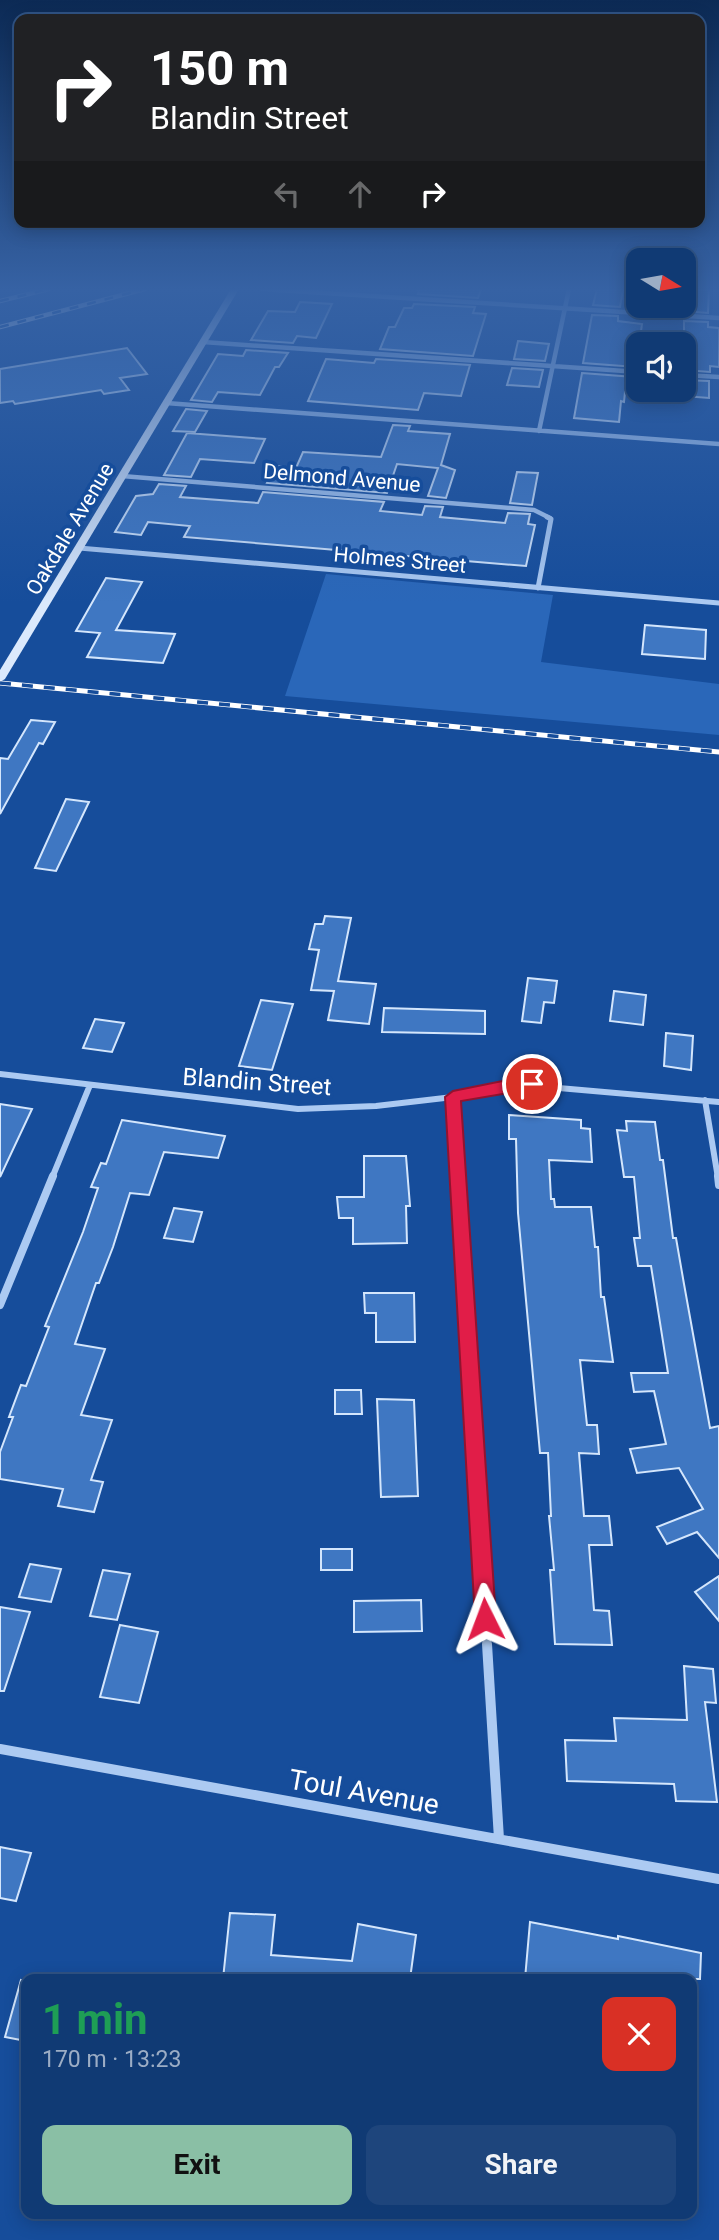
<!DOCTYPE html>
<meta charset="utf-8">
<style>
body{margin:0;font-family:Roboto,sans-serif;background:#1e457c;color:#f1f3f6;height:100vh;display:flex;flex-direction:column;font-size:26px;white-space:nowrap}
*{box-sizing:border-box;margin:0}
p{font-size:23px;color:#9cadc5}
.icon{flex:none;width:38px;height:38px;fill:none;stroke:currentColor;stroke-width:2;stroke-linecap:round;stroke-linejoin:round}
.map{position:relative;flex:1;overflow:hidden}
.sheet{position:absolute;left:21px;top:1974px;width:676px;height:245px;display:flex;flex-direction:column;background:#103a74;border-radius:14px;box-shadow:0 4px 18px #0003,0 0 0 2px #305486}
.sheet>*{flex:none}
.hud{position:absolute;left:14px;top:14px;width:691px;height:214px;border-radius:14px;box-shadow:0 4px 18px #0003,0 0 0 2px #305486;background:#202124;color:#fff;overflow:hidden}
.needle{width:46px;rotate:101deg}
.controls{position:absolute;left:626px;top:248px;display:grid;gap:14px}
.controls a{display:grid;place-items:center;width:70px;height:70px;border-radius:14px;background:#103a74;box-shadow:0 4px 18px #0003,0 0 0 2px #305486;font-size:35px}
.pin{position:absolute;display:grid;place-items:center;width:60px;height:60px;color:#fff;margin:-30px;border:4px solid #fff;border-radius:50%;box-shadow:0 2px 7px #0007}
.me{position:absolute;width:77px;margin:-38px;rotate:357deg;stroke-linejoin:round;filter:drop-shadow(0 0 5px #0008)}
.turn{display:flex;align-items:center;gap:24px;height:147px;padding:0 21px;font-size:32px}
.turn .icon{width:91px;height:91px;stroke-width:2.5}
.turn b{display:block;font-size:49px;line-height:60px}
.lanes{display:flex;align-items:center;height:66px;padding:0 21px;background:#0003;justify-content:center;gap:35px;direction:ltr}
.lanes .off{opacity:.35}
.round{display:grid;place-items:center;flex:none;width:74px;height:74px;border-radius:14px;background:#1e457c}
.summary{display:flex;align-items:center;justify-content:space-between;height:119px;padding:0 21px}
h1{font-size:42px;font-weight:700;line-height:52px;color:#1e9e55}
.action{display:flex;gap:14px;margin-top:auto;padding:14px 21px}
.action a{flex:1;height:80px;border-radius:14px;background:#8abfa5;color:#111;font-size:28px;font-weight:700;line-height:80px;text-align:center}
.action a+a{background:#1e457c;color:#f1f3f6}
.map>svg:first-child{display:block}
.green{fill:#2a67b9}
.building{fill:#3f77c2;stroke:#d4e6fc;stroke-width:2}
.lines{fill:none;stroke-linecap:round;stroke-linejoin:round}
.street-far4{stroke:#accaf2;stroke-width:4.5}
.street-far3{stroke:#accaf2;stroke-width:5}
.street-far2{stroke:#accaf2;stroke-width:6}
.street-far1{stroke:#accaf2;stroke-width:8}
.street{stroke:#accaf2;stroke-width:10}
.secondary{fill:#dbe9fc;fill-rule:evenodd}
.rail-far1-casing{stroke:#fff;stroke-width:4.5}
.rail-casing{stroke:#fff;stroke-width:5}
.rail-far1{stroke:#164d9b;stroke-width:2.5;stroke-dasharray:9;stroke-linecap:butt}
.rail{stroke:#164d9b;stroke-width:3.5;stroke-dasharray:11;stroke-linecap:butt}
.route{fill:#e11d48;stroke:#92132f;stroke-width:2}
.labels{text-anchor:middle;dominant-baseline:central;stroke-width:7;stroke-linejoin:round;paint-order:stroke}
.far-street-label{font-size:21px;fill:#fff;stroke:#164d9b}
.street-label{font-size:24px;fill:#fff;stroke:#164d9b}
.near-street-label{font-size:28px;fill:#fff;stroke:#164d9b}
</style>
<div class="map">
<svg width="719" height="2240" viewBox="0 0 719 2240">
<rect width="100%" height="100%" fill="#164d9b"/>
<path class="green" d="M326,574L553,595L541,662L719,684V735L285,696Z"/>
<path class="building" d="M419,289H481L478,298L418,294Z
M597,289H623L620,307L593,305Z
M689,289L709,290L708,313L684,311V298H688Z
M300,302L332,304L316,338L297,336L293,343L251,340L268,311L295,312Z
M414,304L475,307L473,313L486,314L473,356L380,349L389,327H395L404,308H412Z
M592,315L618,316V321L642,324L636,367L583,363Z
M684,321L708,322V327L719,328V367L710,366V372L684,370Z
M518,341L549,344L545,361L514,359Z
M127,348L147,374L120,378L129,390L104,394L101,390L15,404L13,401L0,403V369Z
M246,350L288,353L279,367H275L260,395L218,392L212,402L191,400L218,354L243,356Z
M326,359L374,363L376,359L470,365L461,396L424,393L418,410L308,401Z
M512,368L543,370L539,387L507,385Z
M582,373L634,377L632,393L625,392L624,402L621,401L619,422L574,418Z
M684,380L709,381V398L684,396Z
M186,409L207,411L195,432L173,431Z
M393,425L410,426L408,431L450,434L441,465L455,470L446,498L428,496L438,468L397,464L387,493L267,483L276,466L296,468L303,452L381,457Z
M187,433L265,439L254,463L200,459L191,477L164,475Z
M517,472L538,473L532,505L510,503Z
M159,484L186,486L180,497L258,503L263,492L384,502L380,511L422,515L425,506L443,507L440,517L505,523L508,513L530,514L528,524L535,525L526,566L184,537L190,526L148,522L141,535L115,532L136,496L153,494Z
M106,578L142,582L116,630L175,634L163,663L87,657L100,633L76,631Z
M645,625L706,630L705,659L642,654Z
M31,720L55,722L43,744L39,743L0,814V758L8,759Z
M66,799L89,802L56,871L35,868Z
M325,916L351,918L338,981L376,984L369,1024L328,1020L334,991L311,990L319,950L309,949L315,924H323Z
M528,978L557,981L554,1003L544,1002L541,1023L522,1021Z
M614,991L646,995L643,1025L610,1021Z
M261,1000L293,1004L272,1070L239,1066Z
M384,1008L485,1011V1034L382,1032Z
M95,1019L124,1023L112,1052L83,1048Z
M666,1033L693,1036L691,1070L664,1066Z
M0,1104L32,1109L0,1177Z
M509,1115L581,1120V1128L590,1129L592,1162L549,1160L551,1199H554L555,1207H591L595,1247H598L601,1297H604L613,1362L580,1360L587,1425H597L599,1454L579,1453L584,1516H609L612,1545H589L594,1610L609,1611L612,1645L555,1644L550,1570H554L549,1516H551L548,1453H540L518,1213L516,1139H509Z
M122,1120L225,1136L218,1158L164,1152L149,1195L130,1193L113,1247L99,1283H96L75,1344L105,1349L81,1415L112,1420L91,1480L103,1482L94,1512L58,1506L63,1489L0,1479V1452L13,1417H9L21,1385L26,1386L49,1327L45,1326L83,1232L98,1188L91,1187L101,1163L106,1164Z
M626,1121L655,1122L660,1160H663L673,1238H676L684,1284L710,1428L719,1426V1558L697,1532L667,1544L657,1527L703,1509L679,1468L637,1473L630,1449L666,1444L654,1391L634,1392L631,1373H668L651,1266H638L634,1238H640L634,1177H624L617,1130L627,1131Z
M364,1156H406L410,1206H406L407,1243L353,1244V1218H339L337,1197H364Z
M174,1208L202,1212L193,1242L164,1238Z
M364,1293H414L415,1342H376V1313H365Z
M335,1390H361L362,1414H335Z
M377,1399L414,1400L418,1496L381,1497Z
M321,1549H352V1570H321Z
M30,1564L61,1569L51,1602L19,1597Z
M103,1570L130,1574L117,1620L90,1616Z
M719,1576V1621L695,1592Z
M421,1600L422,1631L354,1632V1601Z
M0,1607L30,1612L4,1691H0Z
M120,1625L158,1632L139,1703L100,1697Z
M684,1666L713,1669L716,1703L705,1702L717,1802L676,1801L674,1784L567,1781L565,1740L616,1741L614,1718L687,1720Z
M0,1847L31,1853L16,1901L0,1898Z
M230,1913L275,1915L271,1955L352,1961L358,1924L416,1935L410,1979H223Z
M530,1922L618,1939V1936L701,1953L700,1979H525Z
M21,1980L26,1981V2041L5,2037Z"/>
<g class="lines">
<path class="street-far4" d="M261,289L719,318
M203,342L639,372
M684,375L719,377
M166,403L719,444
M539,431L569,289
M122,476L534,510L550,518"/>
<path class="street-far3" d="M79,548L719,603
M538,588L551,519L547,517"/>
<path class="street-far2" d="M0,1074L298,1109L376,1106L453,1097L513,1084L719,1102
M453,1097L458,1178
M705,1100L718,1178
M52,1178L90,1085"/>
<path class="street-far1" d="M458,1176L487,1646
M718,1176L719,1185
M0,1305L53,1176"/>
<path class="street" d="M487,1644L499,1839
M0,1749L719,1879"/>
<path class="secondary" d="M231,289H239L5,679L0,682V670Z"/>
<defs>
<path id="rail-far1" d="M0,301L49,289
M0,327L145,289"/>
<path id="rail" d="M0,683L719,752"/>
</defs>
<use href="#rail-far1" class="rail-far1-casing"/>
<use href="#rail" class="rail-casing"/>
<use href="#rail-far1" class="rail-far1"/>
<use href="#rail" class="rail"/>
</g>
<linearGradient id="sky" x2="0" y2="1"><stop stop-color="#0c2a55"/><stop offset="0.48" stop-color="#3662a4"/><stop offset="1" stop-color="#3662a4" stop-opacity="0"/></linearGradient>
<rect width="719" height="603" fill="url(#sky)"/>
<path class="route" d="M532,1078L538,1080L540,1084L538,1088L461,1101L496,1619L493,1626L485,1629L478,1626L475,1619L445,1097L453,1091L513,1079Z"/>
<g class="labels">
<g class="far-street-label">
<text transform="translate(342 478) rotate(5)">Delmond Avenue</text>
<text transform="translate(70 529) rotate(-59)">Oakdale Avenue</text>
<text transform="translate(400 560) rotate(5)">Holmes Street</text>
</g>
<g class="street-label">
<text transform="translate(257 1082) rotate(4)">Blandin Street</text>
</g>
<g class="near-street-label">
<text transform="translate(364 1792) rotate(10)">Toul Avenue</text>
</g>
</g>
</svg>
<div class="controls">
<a><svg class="needle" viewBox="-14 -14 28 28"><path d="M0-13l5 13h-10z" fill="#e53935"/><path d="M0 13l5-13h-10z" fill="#9cadc5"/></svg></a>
<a><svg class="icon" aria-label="sound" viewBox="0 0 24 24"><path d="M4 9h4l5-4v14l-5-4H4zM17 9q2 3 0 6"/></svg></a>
</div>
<div class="pin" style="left:532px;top:1084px;background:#d93025"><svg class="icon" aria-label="arrive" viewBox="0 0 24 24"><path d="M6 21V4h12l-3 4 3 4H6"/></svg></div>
<svg class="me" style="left:485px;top:1619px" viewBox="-20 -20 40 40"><path d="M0-17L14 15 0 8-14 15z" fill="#e11d48" stroke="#fff" stroke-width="4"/></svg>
<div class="hud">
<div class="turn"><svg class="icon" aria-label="right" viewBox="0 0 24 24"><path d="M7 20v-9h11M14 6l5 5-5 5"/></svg><div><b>150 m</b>Blandin Street</div></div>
<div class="lanes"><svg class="icon off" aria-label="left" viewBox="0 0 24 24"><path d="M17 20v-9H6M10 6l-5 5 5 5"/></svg><svg class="icon off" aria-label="ahead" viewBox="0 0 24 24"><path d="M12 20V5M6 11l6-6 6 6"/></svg><svg class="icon" aria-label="right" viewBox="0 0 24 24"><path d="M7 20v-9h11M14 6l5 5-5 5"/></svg></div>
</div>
<section class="sheet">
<div class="summary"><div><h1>1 min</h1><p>170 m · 13:23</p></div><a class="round" style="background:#d93025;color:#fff"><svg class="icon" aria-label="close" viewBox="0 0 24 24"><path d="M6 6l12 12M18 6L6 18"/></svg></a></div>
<div class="action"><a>Exit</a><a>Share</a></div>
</section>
</div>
